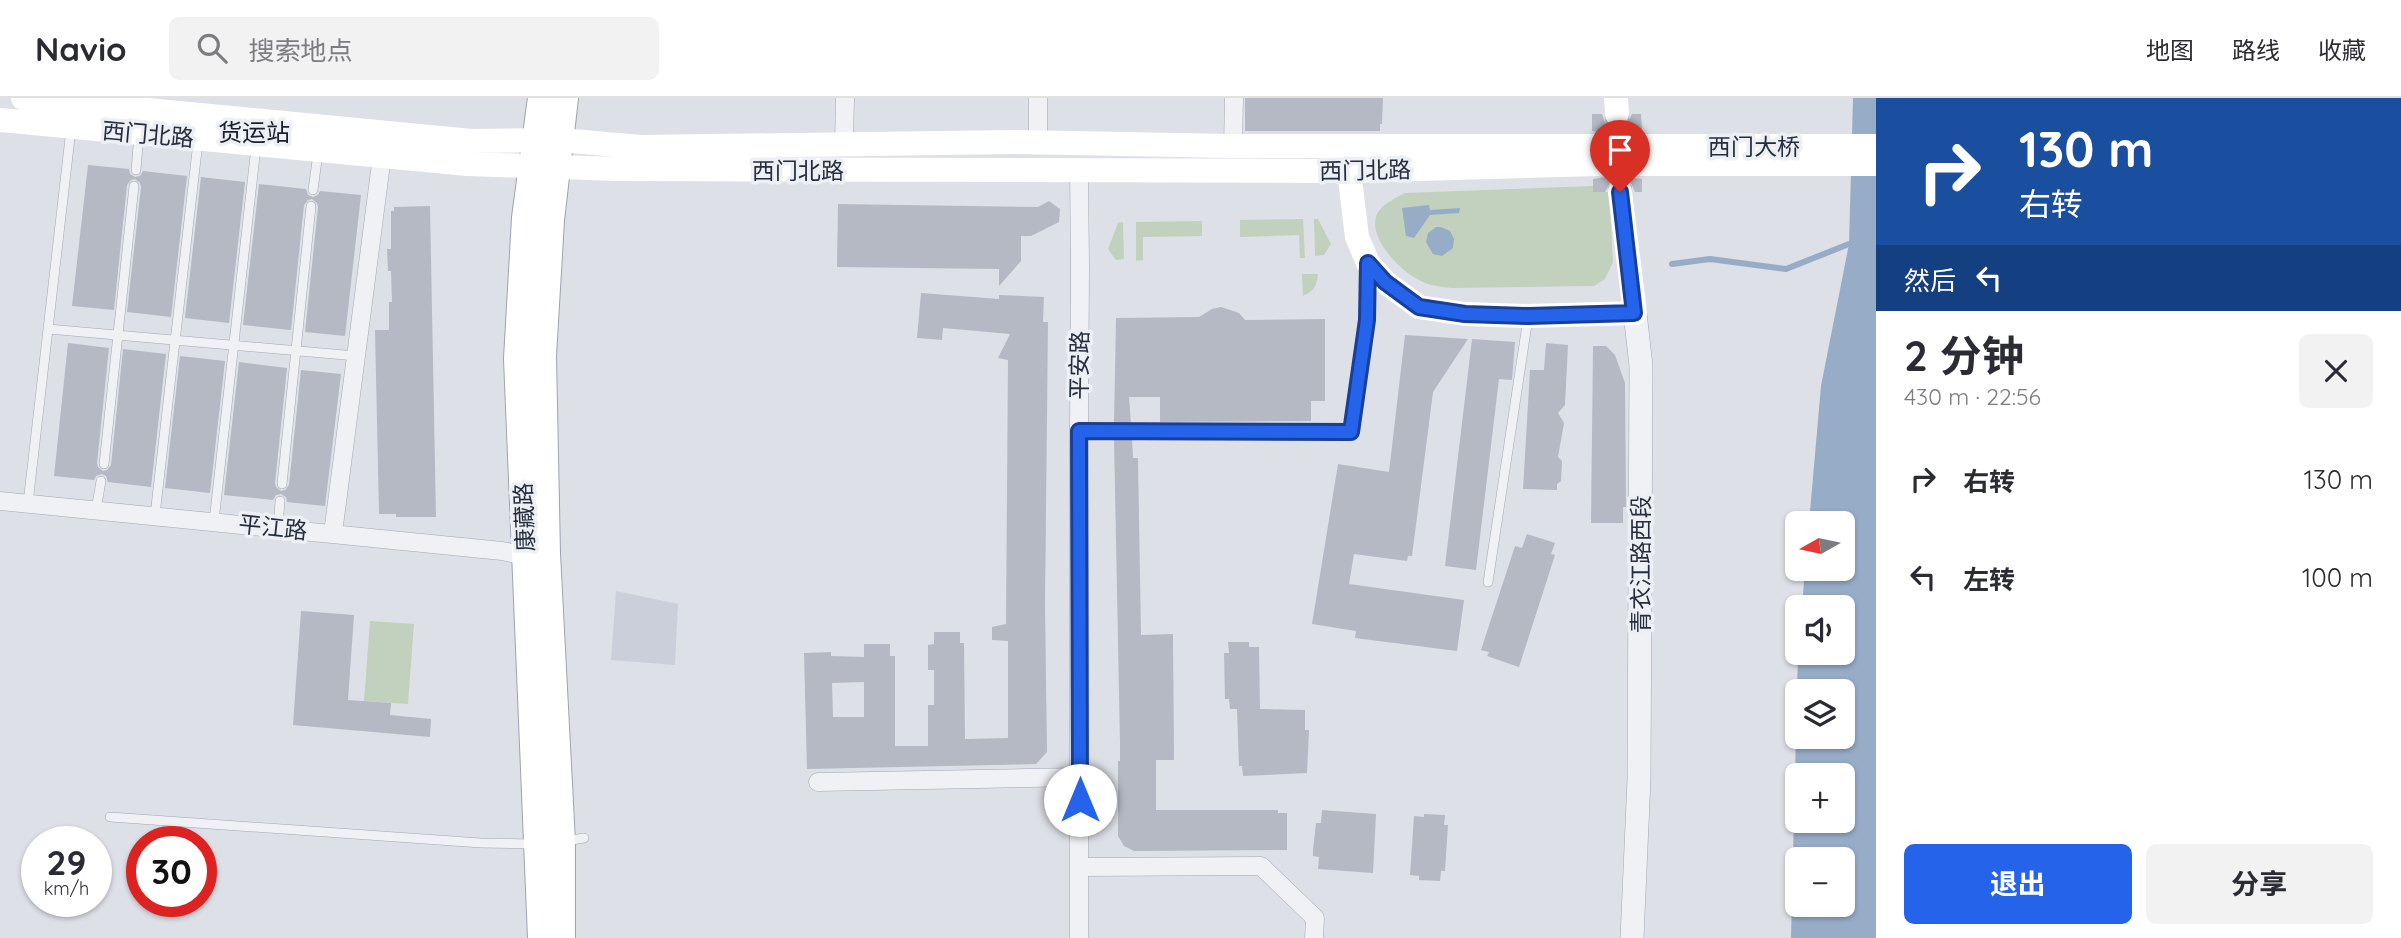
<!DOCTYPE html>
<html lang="zh">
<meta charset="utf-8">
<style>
body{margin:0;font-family:Quicksand,"Noto Sans SC",sans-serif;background:#f2f2f3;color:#2b2b33;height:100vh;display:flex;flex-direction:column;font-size:26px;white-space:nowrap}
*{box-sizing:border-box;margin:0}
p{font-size:23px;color:#7c7c81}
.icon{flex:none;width:38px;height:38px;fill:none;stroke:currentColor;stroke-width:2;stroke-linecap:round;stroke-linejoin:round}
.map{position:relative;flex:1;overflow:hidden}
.side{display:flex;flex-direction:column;background:#fff;width:525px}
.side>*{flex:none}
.hud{background:#1a4fa0;color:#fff;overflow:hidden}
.needle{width:46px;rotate:261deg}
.buttons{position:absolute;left:1785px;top:413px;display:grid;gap:14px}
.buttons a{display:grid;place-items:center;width:70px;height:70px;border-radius:10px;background:#fff;box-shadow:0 2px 5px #0004;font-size:35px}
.speed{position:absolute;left:21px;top:728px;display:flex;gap:14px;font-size:35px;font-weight:700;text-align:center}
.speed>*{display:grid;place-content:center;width:91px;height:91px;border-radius:50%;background:#fff;box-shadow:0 2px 5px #0004;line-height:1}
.speed small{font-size:18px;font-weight:400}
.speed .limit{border:10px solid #d22;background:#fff;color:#111}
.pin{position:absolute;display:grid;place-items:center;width:60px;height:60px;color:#fff;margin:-72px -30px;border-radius:50% 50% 50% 0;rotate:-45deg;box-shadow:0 0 7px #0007}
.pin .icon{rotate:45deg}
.me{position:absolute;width:77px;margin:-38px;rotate:0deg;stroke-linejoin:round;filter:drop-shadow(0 0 5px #0008)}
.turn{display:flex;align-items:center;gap:24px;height:147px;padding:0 28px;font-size:32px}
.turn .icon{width:91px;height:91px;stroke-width:2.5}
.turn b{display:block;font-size:49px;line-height:60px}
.then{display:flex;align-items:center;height:66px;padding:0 28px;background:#0003;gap:14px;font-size:26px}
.round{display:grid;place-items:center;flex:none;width:74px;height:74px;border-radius:10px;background:#f2f2f3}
.overview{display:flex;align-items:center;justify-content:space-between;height:119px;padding:0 28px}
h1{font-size:42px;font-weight:700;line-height:52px}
.primary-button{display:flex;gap:14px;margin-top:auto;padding:14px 28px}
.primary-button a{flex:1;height:80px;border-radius:10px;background:#2563eb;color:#fff;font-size:28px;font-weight:700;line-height:80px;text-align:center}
.primary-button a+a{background:#f2f2f3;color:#2b2b33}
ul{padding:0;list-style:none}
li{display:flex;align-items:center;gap:21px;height:98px;padding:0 28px}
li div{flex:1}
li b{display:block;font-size:26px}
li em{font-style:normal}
header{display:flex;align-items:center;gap:42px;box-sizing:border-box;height:98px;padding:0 35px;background:#fff;border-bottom:2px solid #e1e1e2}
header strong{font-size:33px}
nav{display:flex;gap:38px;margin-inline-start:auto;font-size:24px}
.search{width:490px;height:63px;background:#f2f2f3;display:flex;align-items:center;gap:18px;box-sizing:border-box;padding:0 24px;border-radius:10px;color:#7c7c81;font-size:26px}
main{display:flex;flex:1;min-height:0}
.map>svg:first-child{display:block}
.built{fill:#cbcfd9}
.green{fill:#c2d1be}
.water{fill:#97acc7;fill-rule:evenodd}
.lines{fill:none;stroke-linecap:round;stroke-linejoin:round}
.stream{stroke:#97acc7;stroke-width:6}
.building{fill:#b4b9c3;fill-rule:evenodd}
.secondary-tunnel{stroke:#b8bcc5;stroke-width:24;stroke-dasharray:24 12;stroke-linecap:butt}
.service-casing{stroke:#a2a7b1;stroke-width:10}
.minor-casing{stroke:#a2a7b1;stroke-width:19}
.tertiary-casing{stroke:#a2a7b1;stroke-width:24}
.primary-casing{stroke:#9ca4b2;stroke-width:30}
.service{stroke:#eff1f5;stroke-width:9}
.minor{stroke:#eff1f5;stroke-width:18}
.tertiary{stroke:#eff1f5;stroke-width:23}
.secondary{stroke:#fff;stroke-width:24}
.primary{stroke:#fff;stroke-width:28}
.route-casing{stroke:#184099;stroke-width:18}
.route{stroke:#2563eb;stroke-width:12}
.labels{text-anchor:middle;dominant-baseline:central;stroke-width:7;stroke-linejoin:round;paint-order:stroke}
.street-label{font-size:23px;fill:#262d3d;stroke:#eceff4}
.neighbourhood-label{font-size:24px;fill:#191f2e;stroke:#eceff4}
</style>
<header>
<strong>Navio</strong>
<div class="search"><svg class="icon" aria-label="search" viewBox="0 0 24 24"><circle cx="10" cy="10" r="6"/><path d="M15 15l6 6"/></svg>搜索地点</div>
<nav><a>地图</a><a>路线</a><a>收藏</a></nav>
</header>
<main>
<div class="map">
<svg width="1876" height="840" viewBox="0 0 1876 840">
<rect width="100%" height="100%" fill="#dde0e7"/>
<path class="built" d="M616,493L678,506L675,567L611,562Z"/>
<path class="green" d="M1593,88V94H1609L1613,164L1605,181L1594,188L1452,190C1443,189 1433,188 1425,185C1404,177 1369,143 1376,119C1379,107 1396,100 1405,95Z
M1303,121L1305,160H1300L1299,137L1240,139V122Z
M1314,121H1318L1331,146L1324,157L1315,158Z
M1202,123V138L1143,139V162L1136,163V124Z
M1123,124L1124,161L1116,162L1108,151L1118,125Z
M1302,176H1318C1317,188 1314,193 1303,198Z
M370,523L414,526L408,606L364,603Z"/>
<path class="water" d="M1853,0H1876V840H1791L1798,555H1843V509H1802L1805,471H1843V425H1809L1821,288L1849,146ZM1797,593H1843V639H1797ZM1797,677H1843V723H1797ZM1797,761H1843V807H1797Z
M1429,107L1430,112L1460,110L1459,115L1430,117L1414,140L1406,138L1402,110Z
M1436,129H1441L1450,133L1454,141L1453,150L1442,158L1433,156L1426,144L1428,135Z"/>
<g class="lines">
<path class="stream" d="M1672,166L1710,161L1786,171L1849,146"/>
</g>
<path class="building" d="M1245,0H1383L1382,26H1380V33H1245Z
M1592,16H1602L1605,25L1617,31L1626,28L1632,16H1641L1642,33L1624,36L1619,41L1617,49L1621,58L1618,65L1620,73L1626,79L1642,81V94H1635L1631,85L1619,79L1611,83L1605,94H1593V81L1605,79L1611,72L1613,65L1609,57L1613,47L1606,36L1592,33Z
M88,67L129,71L130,76L135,79L140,78L143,73L187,78L171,219L127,214L141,89L140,85L135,81L131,82L127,87L114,212L72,208Z
M201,79L245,84L229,225L185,220Z
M259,86L306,91L308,97L313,99L318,97L320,93L361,97L345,238L305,234L318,109L317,105L312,101L308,102L304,107L291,232L243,227Z
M1049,103L1060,111L1059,124L1031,138H1021V163L999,188V171L837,169L838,106L1038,109Z
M430,108L436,419H396V416H379L375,232H389V204H392L391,173H388L387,151H391V113H394V109Z
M921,195L999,201V197L1044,199L1043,224H1048L1045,507L1047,654L1036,666L807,671L804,555L831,554V558L864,559V546H890V558H895V648H928V607H934V572H928V547L934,546V534H960V545H964L965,641L1008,640V543L992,542V529L1006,526L1008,262L998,260L1010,236L943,230L942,242L917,240ZM864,584V619H833L832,585Z
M1221,209L1239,215L1245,222L1325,221V303H1311V323L1160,324V299H1129L1131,326H1114L1116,220L1199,219L1212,211Z
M1405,237L1468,241L1433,294L1412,458H1408L1407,463L1354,456L1349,486L1464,502L1457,553L1355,540L1356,533L1312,526L1338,366L1389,374Z
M1472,241L1515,244L1512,282L1499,281L1476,472L1445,468Z
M68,245L109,250L97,365L98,369L103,373L107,372L111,367L123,251L166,256L151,389L108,384L106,378L102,376L96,378L94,382L54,378Z
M1546,245L1568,247L1565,307L1558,315L1564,325L1558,359L1562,363L1561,383L1557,386V392L1523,391L1530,272H1544Z
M1593,248H1606L1615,257L1625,285L1626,409H1623V425H1591Z
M180,258L225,263L210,395L165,390Z
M239,264L287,270L275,385L276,389L281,393L285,392L289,387L301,272L341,276L325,408L287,404L286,399L281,396L276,397L273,402L224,397Z
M1114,340H1132L1133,360H1138L1141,537L1173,536L1174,662H1156V712H1278V715H1287V752L1134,753L1124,748L1118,738V663H1120V646Z
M1527,436L1555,445L1551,456L1555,457L1519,569L1487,558L1489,554L1481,552L1515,448L1522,450Z
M301,513L354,517L348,602L391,605L390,617L431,621L430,639L293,627Z
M1228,544H1249V549H1259L1260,611L1305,612V632H1309L1307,675L1243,678L1242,668H1239L1237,611H1230L1229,601H1225L1224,555H1229Z
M1322,712L1376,716L1373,775L1318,771L1319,759L1313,758V752L1316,725H1321Z
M1424,716L1445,717L1444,727H1448L1445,773H1441L1440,783L1419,782V778L1410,777L1414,718L1424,719Z"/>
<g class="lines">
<path class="secondary-tunnel" d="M1617,16L1620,94"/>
<defs>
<path id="service" d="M136,72L139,36
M313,92L318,55
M48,231L356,258
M1079,333L1351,334L1367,222L1368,172
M104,366L134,88
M282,386L311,108
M28,405L71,31
M96,412L101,383
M155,417L198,44
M214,423L256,49
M278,429L280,403
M1488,484L1528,220
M110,719L481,745L534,746
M566,743L584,740"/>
<path id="minor" d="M1038,44V0
M844,45L845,0
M1233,48L1234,0
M1079,73L1080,169L1079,333V840
M0,403L502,453L525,458L536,457
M333,435L382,58
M818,684L1080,679
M1080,769L1261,768L1315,820L1314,840"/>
<path id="tertiary" d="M1632,840L1639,681L1641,268L1635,215"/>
<path id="primary" d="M542,0L526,120L518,261L542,840
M561,840V744L546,456L542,258L550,122L564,0"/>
</defs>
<use href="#service" class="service-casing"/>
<use href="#minor" class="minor-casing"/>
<use href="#tertiary" class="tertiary-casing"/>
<use href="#primary" class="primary-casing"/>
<use href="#service" class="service"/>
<use href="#minor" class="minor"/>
<use href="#tertiary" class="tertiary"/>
<path class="secondary" d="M23,0L471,43L560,42L641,49L1014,44L1233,48H1598
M1616,0L1617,16
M0,22L468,66L618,71L1349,73L1598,66
M1632,48H1876
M1633,66H1876
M1349,73L1357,139L1368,165L1385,184L1419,209L1465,216L1528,218L1635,215L1620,94"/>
<use href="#primary" class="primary"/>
</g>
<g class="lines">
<defs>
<path id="route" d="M1080,702L1079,333L1351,334L1367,222L1368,165L1385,184L1419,209L1465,216L1528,218L1634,215L1620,94"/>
</defs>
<use href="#route" class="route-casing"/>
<use href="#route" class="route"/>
</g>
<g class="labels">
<g class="street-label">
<text transform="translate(148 36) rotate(5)">西门北路</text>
<text x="1754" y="48">西门大桥</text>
<text x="798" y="72">西门北路</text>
<text transform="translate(1365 72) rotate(-1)">西门北路</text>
<text transform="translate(1079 267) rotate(-89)">平安路</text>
<text transform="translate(524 419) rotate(-92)">康藏路</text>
<text transform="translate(273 429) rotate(6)">平江路</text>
<text transform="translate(1640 466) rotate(-90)">青衣江路西段</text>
</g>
<g class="neighbourhood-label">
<text x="254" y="34">货运站</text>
</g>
</g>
</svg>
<div class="buttons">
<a><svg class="needle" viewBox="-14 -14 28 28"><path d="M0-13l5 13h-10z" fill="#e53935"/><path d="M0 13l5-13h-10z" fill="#7c7c81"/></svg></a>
<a><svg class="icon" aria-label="sound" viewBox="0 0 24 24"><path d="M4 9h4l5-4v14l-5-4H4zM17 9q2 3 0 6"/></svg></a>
<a><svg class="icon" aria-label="layers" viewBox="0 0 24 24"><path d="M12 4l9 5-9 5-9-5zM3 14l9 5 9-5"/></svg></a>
<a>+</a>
<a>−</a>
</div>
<div class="speed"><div>29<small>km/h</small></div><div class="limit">30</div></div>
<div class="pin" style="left:1620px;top:94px;background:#d93025"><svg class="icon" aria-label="arrive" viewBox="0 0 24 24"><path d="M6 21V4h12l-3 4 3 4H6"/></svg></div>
<svg class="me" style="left:1080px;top:702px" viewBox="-20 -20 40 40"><circle r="19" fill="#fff"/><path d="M0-13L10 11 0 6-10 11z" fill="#2563eb"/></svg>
</div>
<section class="side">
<div class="hud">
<div class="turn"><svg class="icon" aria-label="right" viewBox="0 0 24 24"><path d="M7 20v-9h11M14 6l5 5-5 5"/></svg><div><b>130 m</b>右转</div></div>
<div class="then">然后<svg class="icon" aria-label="left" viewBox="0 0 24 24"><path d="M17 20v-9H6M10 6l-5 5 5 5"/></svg></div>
</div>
<div class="overview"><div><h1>2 分钟</h1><p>430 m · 22:56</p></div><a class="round"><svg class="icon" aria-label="close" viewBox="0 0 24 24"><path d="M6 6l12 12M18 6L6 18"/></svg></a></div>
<ul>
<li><svg class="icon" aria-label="right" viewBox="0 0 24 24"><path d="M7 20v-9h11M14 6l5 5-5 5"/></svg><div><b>右转</b></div><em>130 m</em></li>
<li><svg class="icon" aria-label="left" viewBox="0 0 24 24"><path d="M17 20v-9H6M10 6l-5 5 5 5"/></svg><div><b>左转</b></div><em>100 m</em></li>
</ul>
<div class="primary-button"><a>退出</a><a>分享</a></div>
</section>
</main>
